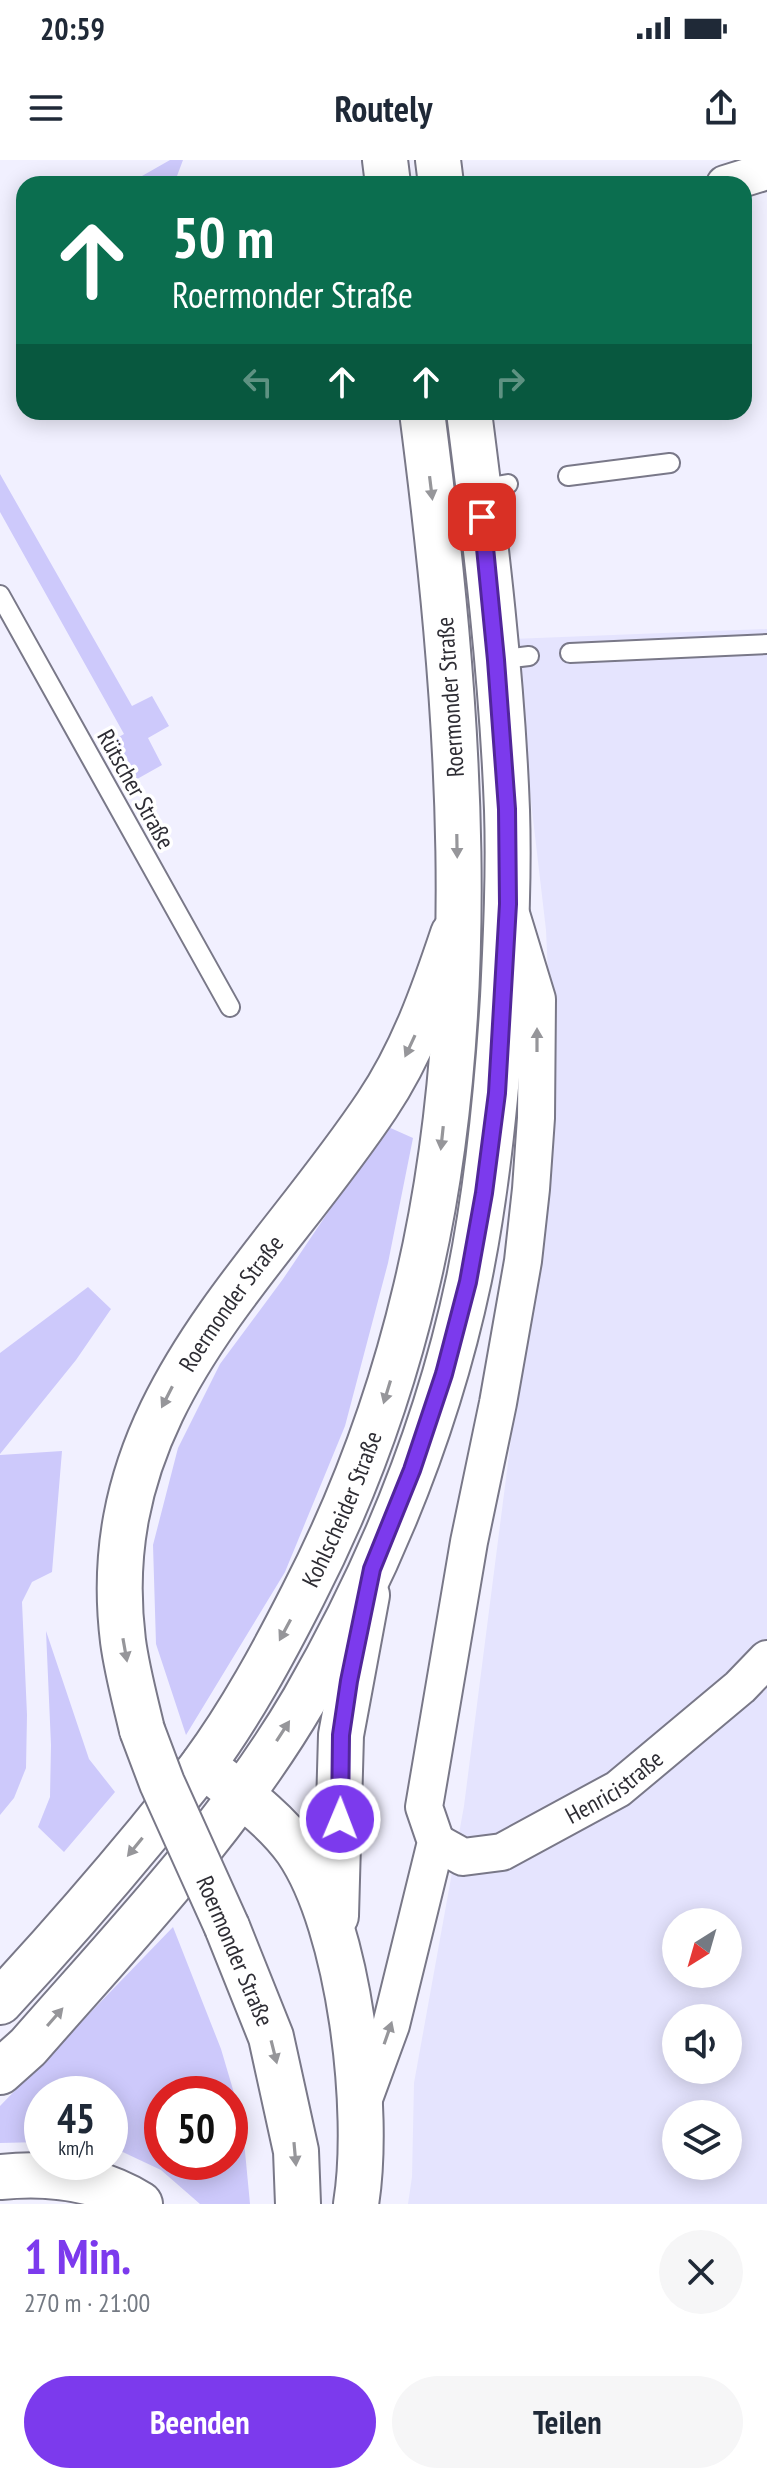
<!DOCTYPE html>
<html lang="de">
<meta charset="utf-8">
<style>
body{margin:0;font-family:"PT Sans Narrow",sans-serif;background:#f6f6f7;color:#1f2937;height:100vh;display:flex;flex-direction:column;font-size:30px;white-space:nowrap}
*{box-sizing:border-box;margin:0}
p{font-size:26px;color:#747a83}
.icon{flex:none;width:44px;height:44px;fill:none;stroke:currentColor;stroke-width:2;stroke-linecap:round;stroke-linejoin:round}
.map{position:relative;height:2044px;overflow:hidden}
.details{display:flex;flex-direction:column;background:#fff;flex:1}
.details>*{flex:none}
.banner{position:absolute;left:16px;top:16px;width:736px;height:244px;border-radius:24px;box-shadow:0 4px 20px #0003;background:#0b6e4f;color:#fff;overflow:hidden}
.needle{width:52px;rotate:217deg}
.tools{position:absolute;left:662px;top:1748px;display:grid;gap:16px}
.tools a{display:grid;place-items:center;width:80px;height:80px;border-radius:50%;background:#fff;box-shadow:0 4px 20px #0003;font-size:40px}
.speed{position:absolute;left:24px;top:1916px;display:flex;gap:16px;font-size:40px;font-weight:700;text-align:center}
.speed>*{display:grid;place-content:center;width:104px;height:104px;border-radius:50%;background:#fff;box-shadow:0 4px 20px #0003;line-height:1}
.speed small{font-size:20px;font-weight:400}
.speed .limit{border:12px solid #d22;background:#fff;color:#111}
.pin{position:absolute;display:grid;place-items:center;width:68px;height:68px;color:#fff;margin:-34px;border-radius:16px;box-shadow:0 4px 12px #0006}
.me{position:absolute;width:88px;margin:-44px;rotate:1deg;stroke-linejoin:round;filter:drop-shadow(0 0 6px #0008)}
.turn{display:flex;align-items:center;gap:28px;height:168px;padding:0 24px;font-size:36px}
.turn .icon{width:104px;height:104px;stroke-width:2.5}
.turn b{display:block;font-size:56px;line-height:68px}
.lanes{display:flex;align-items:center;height:76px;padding:0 24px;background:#0003;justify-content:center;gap:40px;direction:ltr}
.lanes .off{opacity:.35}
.round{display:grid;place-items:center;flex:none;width:84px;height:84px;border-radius:42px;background:#f6f6f7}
.headline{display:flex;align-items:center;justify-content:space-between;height:136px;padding:0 24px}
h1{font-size:48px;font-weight:700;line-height:60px;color:#7c3aed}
.cta{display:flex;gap:16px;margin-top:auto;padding:16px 24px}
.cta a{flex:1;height:92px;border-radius:48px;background:#7c3aed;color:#fff;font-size:32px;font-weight:700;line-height:92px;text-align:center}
.cta a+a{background:#f6f6f7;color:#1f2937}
.status{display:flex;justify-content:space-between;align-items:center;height:56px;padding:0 40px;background:#fff;direction:ltr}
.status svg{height:22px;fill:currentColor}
header{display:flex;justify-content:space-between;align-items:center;height:104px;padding:0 24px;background:#fff;font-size:36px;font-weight:700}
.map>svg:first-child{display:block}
.built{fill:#e5e4fe;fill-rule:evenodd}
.green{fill:#cdc9fb;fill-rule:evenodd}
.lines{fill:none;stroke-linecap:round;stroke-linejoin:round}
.service-casing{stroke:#797888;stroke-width:22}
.minor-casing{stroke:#797888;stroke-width:40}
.secondary-casing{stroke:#797888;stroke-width:48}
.primary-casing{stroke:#797888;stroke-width:48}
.service{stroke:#fff;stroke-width:18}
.minor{stroke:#fff;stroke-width:36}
.secondary{stroke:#fff;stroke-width:44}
.primary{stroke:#fff;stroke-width:44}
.secondary-bridge-casing{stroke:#797888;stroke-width:48;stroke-linecap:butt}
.secondary-bridge{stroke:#fff;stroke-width:44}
.oneway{fill:#96969a}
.route-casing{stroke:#51269a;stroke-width:20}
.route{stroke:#7c3aed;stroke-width:14}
.labels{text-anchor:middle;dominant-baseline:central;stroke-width:7;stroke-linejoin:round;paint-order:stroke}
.street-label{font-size:24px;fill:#2e2d34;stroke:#fff}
</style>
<div class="status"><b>20:59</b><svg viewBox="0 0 49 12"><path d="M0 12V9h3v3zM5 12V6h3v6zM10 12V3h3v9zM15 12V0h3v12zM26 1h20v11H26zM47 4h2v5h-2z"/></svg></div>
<header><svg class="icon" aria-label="menu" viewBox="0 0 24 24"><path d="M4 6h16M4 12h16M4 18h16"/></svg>Routely<svg class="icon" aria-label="share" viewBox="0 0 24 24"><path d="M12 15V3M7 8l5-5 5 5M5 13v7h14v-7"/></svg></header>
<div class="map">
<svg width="767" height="2044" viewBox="0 0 767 2044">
<rect width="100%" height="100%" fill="#f1f0ff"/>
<path class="built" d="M767,469V2044H408L412,2017L414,1923L464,1646L520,1209L549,838L546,770L512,479ZM676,1762H728V1814H676ZM676,1858H728V1910H676ZM676,1954H728V2006H676Z"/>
<path class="green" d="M170,0H183L174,24H128Z
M0,314L132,546L152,536L169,566L148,578L162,605L130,623L122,620L103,586L124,574L0,352Z
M386,966L413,978L388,1103L345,1266L285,1412L186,1575L156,1484L153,1385L178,1288L220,1204L283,1119Z
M88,1127L111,1149L76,1200L0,1294V1193Z
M62,1291L52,1412L32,1422L22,1442L27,1555L26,1608L14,1638L0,1655V1295Z
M46,1471L89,1599L115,1632L64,1692L38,1667L50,1637L51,1585Z
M173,1767L221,1889L242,1960L250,2044H200L161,2010L110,1986V1934H42V1982L0,1983V1946ZM162,1934H230V2002H162Z"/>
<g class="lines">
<defs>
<path id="service" d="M568,316L670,303
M479,329L508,324
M0,435L230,847
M570,493L767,484
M496,500L529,496"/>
<g id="minor">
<path d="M725,24L767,11"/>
<path id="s1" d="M436,1682L463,1697L502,1692L618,1629L740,1527L767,1499"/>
<path d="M362,1944L391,1865L436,1682L424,1647L469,1382L498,1243L523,1101L531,1029L536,958L537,839L512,757"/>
</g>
<g id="secondary">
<path id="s2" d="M142,1570C135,1540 127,1511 123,1481C94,1248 261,1119 377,945C412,893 433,834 453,774"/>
<path d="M203,1605C235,1631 273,1656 297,1690C350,1767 371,1952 356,2044"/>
<path d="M336,1756L341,1575L367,1435"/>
<path d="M227,1767L271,1877L296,1991L298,2044"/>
<path d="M0,2017C49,2012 98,2018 140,2044"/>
</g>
<g id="primary">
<path d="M385,0L388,24"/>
<path d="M438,0L441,24"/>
<path id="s3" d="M0,1842C51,1787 100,1731 148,1673C166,1650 185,1629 202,1606C241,1553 273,1494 303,1435C353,1338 391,1234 416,1128C484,845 459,538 422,252"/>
<path d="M0,1912L28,1887C125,1776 229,1668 304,1540C379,1410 438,1266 469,1119C488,1026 497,932 503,837C506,775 509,713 507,650C502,517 486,384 469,252"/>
</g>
</defs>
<use href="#service" class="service-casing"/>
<use href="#minor" class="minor-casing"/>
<use href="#secondary" class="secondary-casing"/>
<use href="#primary" class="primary-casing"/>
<use href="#service" class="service"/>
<use href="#minor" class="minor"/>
<use href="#secondary" class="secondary"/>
<use href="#primary" class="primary"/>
<defs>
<path id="secondary-bridge" d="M142,1570L162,1623L227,1767"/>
</defs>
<use href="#secondary-bridge" class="secondary-bridge-casing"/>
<use href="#secondary-bridge" class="secondary-bridge"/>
</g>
<defs><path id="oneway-solid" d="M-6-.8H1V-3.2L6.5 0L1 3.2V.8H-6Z" transform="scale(2)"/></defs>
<g class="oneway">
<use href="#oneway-solid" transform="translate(431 328) rotate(83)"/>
<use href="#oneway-solid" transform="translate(457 686) rotate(89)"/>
<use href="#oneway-solid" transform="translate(537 880) rotate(-90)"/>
<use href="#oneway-solid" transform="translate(410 886) rotate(115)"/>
<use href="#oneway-solid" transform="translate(442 978) rotate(96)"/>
<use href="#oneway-solid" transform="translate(387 1232) rotate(107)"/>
<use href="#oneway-solid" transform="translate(167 1237) rotate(117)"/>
<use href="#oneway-solid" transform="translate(285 1470) rotate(118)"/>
<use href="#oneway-solid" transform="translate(125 1490) rotate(80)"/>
<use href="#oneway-solid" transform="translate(283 1571) rotate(-57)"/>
<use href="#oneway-solid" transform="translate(135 1687) rotate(129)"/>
<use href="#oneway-solid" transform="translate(55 1857) rotate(-49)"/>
<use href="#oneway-solid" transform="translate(388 1873) rotate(-71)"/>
<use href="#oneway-solid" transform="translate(274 1892) rotate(76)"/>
<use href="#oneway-solid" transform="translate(295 1994) rotate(85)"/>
</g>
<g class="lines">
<defs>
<path id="route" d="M340,1659L341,1575L349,1521L372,1409L412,1310L444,1214L468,1122L484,1033L497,933L508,744L507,649L496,500L482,357"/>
</defs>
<use href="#route" class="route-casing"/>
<use href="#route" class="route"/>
</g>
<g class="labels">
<g class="street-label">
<text transform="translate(450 537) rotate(-94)">Roermonder Straße</text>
<text transform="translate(136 629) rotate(61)">Rütscher Straße</text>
<text stroke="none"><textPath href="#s2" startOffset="456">Roermonder Straße</textPath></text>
<text stroke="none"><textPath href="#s3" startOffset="604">Kohlscheider Straße</textPath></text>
<text stroke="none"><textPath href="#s1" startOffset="200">Henricistraße</textPath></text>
<text transform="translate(235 1791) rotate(67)">Roermonder Straße</text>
</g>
</g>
</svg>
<div class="tools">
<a><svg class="needle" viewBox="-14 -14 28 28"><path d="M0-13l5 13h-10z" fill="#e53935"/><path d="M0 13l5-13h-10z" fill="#747a83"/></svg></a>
<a><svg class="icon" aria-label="sound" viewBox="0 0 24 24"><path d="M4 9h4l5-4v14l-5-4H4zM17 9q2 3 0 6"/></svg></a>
<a><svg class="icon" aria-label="layers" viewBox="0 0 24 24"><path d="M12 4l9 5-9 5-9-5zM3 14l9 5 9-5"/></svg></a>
</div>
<div class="speed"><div>45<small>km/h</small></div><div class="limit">50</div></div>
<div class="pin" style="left:482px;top:357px;background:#d93025"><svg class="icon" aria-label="arrive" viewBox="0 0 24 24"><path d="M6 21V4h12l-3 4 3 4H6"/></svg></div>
<svg class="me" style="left:340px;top:1659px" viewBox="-20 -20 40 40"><circle r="17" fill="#7c3aed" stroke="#fff" stroke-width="3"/><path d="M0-11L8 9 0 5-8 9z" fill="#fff"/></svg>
<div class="banner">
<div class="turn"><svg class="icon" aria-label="ahead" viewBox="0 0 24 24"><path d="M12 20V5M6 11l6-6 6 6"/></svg><div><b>50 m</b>Roermonder Straße</div></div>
<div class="lanes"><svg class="icon off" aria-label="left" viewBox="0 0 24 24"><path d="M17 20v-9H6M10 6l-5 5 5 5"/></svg><svg class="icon" aria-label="ahead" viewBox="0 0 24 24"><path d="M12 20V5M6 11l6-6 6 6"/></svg><svg class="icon" aria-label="ahead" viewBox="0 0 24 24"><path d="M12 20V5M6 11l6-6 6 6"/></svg><svg class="icon off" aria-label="right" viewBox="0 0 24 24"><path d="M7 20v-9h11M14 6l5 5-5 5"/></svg></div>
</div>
</div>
<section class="details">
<div class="headline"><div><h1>1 Min.</h1><p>270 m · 21:00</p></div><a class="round"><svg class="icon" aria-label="close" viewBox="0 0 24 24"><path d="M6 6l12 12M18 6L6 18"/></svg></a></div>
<div class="cta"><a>Beenden</a><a>Teilen</a></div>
</section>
